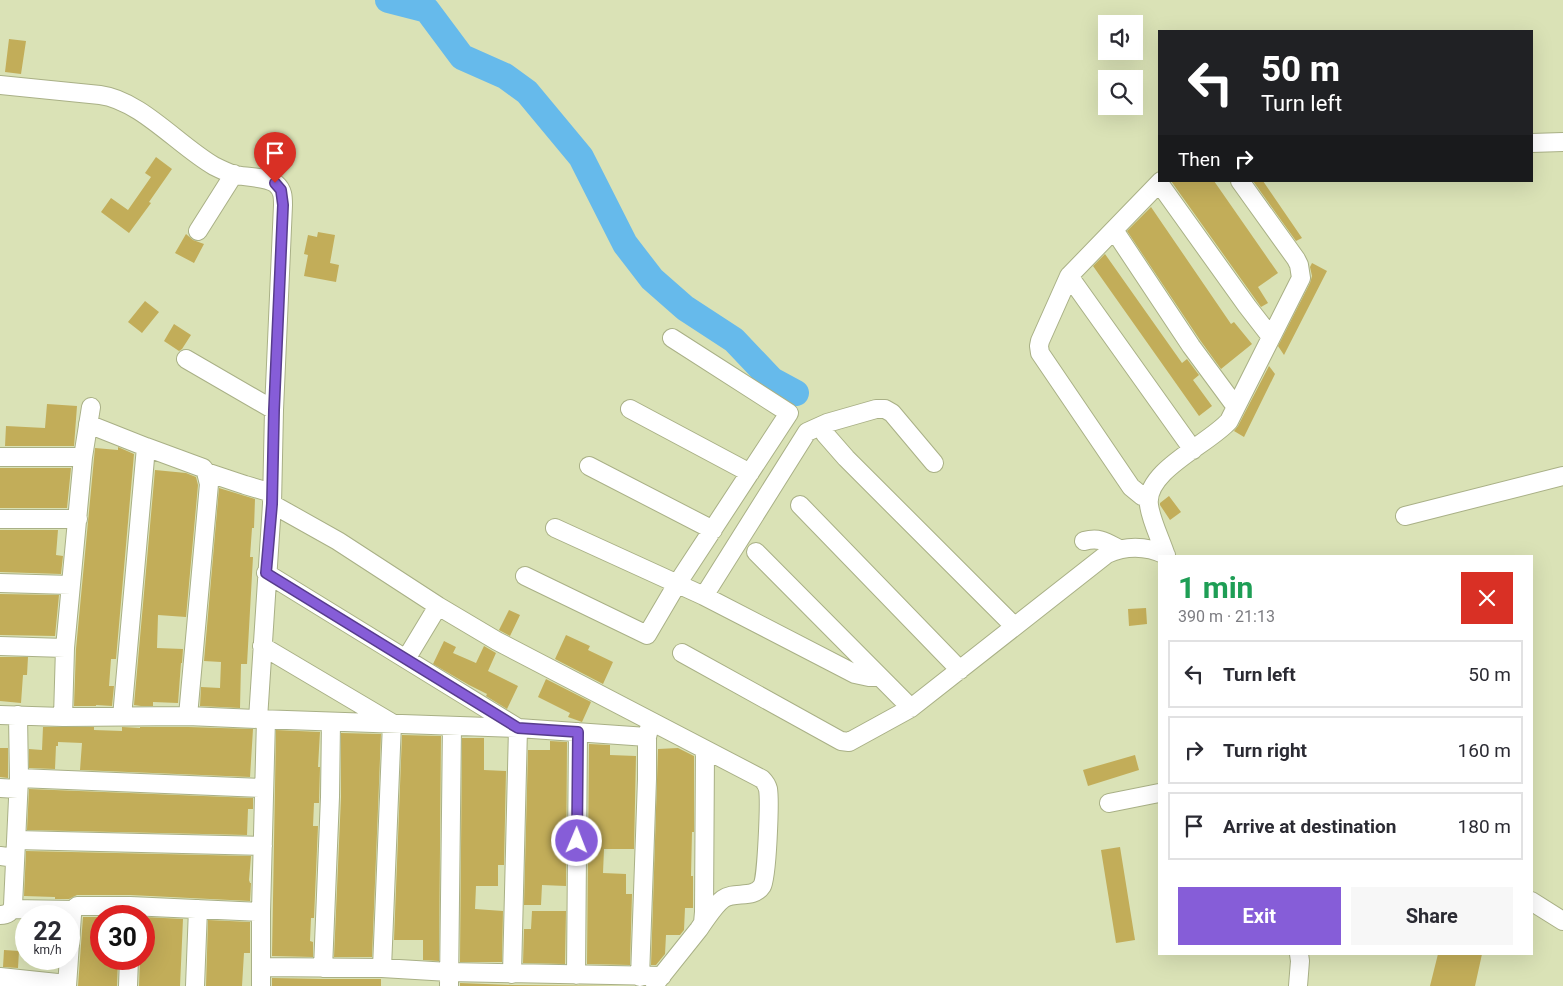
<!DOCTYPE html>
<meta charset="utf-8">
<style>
body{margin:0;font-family:Roboto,sans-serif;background:#f7f7f7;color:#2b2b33;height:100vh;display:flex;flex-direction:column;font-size:19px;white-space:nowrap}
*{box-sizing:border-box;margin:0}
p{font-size:16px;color:#7c7c81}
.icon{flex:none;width:28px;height:28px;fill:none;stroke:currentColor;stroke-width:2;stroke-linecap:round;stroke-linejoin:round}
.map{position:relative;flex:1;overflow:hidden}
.sheet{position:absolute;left:1158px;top:555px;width:375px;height:400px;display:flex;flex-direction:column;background:#fff;border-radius:0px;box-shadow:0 5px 20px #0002}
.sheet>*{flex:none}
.guide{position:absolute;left:1158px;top:30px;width:375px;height:152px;border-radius:0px;box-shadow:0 5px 20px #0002;background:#202124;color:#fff;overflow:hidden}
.tools{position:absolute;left:1098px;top:15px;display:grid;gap:10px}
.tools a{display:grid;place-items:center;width:45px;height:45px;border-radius:0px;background:#fff;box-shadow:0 5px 20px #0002;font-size:25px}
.speed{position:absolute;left:15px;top:905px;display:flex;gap:10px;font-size:25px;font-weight:700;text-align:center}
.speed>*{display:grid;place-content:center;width:65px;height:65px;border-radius:50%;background:#fff;box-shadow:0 5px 20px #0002;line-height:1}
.speed small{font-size:12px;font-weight:400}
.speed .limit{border:8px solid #d22;background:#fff;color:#111}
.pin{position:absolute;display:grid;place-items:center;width:42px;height:42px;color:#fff;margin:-51px -21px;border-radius:50% 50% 50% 0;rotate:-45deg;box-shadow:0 0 5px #0007}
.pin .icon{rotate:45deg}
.me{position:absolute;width:55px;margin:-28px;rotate:1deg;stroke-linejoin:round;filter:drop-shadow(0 0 4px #0008)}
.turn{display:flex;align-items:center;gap:18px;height:105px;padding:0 20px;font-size:22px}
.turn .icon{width:65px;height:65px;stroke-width:2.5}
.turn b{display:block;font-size:35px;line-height:42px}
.then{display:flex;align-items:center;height:48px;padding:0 20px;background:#0003;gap:10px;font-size:19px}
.round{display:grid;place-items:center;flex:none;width:52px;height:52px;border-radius:0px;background:#f7f7f7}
.headline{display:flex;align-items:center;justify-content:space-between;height:85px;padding:0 20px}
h1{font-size:30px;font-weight:700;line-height:38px;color:#1e9e55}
.primary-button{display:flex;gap:10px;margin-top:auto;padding:10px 20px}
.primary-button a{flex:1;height:58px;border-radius:0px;background:#865dd8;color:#fff;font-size:20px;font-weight:700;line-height:58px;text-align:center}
.primary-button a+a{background:#f7f7f7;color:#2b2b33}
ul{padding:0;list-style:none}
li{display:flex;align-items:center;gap:15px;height:68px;margin:0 10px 8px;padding:0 10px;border:2px solid #e1e1e2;border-radius:0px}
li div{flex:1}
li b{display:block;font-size:19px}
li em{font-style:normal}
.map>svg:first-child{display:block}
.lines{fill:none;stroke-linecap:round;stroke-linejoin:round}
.river{stroke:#66baeb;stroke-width:26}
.building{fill:#c2ad59}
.minor-casing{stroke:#a9b086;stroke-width:20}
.minor{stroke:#fff;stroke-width:18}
.route-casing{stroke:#573c8c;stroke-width:12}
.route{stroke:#865dd8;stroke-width:9}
</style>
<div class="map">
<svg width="1563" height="986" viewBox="0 0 1563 986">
<rect width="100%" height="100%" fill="#dae2b6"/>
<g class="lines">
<path class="river" d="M388,0L427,10L462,57L505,76L527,92L581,157L625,244L652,279L685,308L734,340L772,380L796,393"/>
</g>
<path class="building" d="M9,39L26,41L21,74L5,72Z
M156,157L172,169L149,202L151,203L129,233L101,212L111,198L128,210L151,177L145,173Z
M1171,181H1214L1278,273L1258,287L1268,303L1261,307Z
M1253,181H1263L1302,238L1296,241Z
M1151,207L1231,324L1234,322L1252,344L1221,369L1200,340L1127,231Z
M318,232L335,235L330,263L339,265L336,282L304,276L308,255L304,254L308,235L317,237Z
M186,234L193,240L204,244L194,263L175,253Z
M1105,254L1182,363L1187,359L1199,375L1193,380L1212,406L1199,416L1093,266Z
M1312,263L1327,271L1284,355L1278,346L1310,283L1312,276L1310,267Z
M145,301L159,312L142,333L128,322Z
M174,324L191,335L182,349L179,351L164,341Z
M1269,366L1275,374L1244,437L1234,431L1238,426Z
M47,404L77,406L74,446H5L6,426L45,428Z
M118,447L134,454L116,659H111L109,686H114L112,706L96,705V706H74L76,649L95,448L118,450Z
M0,468H71L67,508H0Z
M155,470L186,473L196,477L198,485L186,617L158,615L157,648L183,649L182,663H181L178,703L153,702V706H141L134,705Z
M219,488L255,499L254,528H252L250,557H253L247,664H241L240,708L200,706L201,687L220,688L221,662L204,661Z
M1169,496L1181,512L1170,520L1160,505V503Z
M0,530H58L56,555L63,556L61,574L0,572Z
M0,594L59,595L55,636L0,635Z
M1146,608L1147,624L1129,626L1128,609Z
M509,610L520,615L510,636L499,630Z
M566,635L590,646L588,650L613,662L603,684L555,659Z
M444,641L456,647L453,653L476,663L484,646L496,653L488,671L518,686L507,709L486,696L487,694L469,685L433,664Z
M0,657H28L27,675H23L21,703L0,701Z
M546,679L591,702L582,722L568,717L570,713L538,697Z
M43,727H94V730L122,731V727L140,728V727H188L253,729L250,777L80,770L82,743L58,742V746H56L55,769L29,768V749L42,750Z
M276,730L320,732L318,767H320L319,803H314L313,826H318L314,918H311L310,941L313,942V957L272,956Z
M341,733L381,734L372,957H334L341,797Z
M402,735L441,736L439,961L423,960V940H394Z
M462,738H484V770L506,771L504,865H498V886H476L475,909L503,911L502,962H460Z
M550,741L567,742L566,886L542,885L541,905H524L528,750H550Z
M589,744L610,745V755L636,756L634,849H604L603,873L626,874V894H632L630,965L587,964Z
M0,748H8V778L0,777Z
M678,748L694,756V832H692L691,876H693V908H685L684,930L680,935H666L665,954L656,965H651L658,749Z
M1135,755L1139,770L1088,786L1083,770Z
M29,789L253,798V809H248L247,835L27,830Z
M1120,847L1135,940L1116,943L1101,850Z
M26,851L251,856L249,880L250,883H251L250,901L130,895H77L69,899H55V897L24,896Z
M532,911H566L565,964L523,963L524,929H531Z
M83,917H97V952L101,953V959H118L117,986H78Z
M144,917L183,919L180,986H139L140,959H144Z
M208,920L250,922V953H244L242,986H206Z
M4,950L19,951L18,968L3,967Z
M1438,954H1482L1475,986H1430Z
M272,978L323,979H381V986H272Z
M460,983L512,985L624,986H460Z"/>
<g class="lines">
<defs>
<path id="minor" d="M0,85L100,95C140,100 179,146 214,166C220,169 228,173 235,175C246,177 268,177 276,184C283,190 283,197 283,205L274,410L272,504L258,719L518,728L647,737
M1531,143L1563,142
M1161,181L1069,276L1193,450
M1159,183L1247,306L1271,337
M1114,230L1191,346L1236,407
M198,231L234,174
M1069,276L1040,341L1039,346L1040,353L1131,487L1142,496L1148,497
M186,359L274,410
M630,409L750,473
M827,423L823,427L825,434L846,458L1014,626
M88,424L146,447
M0,457H83
M589,466L713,530
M206,472L245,485L272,493
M272,504L338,541L438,606L497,641L762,779C765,782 767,785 768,789C770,801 767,878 762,886C754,899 734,891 723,899C715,905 709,915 703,923
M800,505L960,670
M1405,516L1563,476
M0,519H78
M555,528L704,596L855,674L869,677H879
M1084,541C1100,537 1106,542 1119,549
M756,552L911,708
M1166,556C1161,540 1151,521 1149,505C1144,471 1209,444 1229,421L1301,278L1299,265L1296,259L1240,181
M266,573L518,728L512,974
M525,576L647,635L677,584L789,413L672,338
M0,583L71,585
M704,596L807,432L827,423L876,409H885L892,413L934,463
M0,646L65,648
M262,646L392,723L382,968
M682,653L841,741L849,742L911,708L1107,554C1127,545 1147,546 1166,555
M406,659L438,606
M0,715L63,717L188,716L258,719
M63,717L65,648L83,457L91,407
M122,717L146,447L203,468L206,472L209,484L188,716
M19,778L264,788
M0,788L18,789
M1109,803L1159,793
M16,840L263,846
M0,856L15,858
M1531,901L1563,921
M12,909L73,910
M0,915C7,915 12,912 13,905L19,778L18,715
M261,967L382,968L449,972L662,976
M323,968L330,797L331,722
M576,975L578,732
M0,977L67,984
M640,977L647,779V737L650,725
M655,984L699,929L703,923L704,912L705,750
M67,986L72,915L73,910L77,906H130L261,912
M128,986L129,959
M195,986L198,909
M261,986V912L266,719
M449,986L452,726
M1298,986L1300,961L1299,954"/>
</defs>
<use href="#minor" class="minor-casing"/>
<use href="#minor" class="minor"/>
</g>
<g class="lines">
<defs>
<path id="route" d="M275,183L281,190L283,205L274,410L272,504L266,573L518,728L578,732L577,841"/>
</defs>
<use href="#route" class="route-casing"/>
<use href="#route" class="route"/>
</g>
</svg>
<div class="tools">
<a><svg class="icon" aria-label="sound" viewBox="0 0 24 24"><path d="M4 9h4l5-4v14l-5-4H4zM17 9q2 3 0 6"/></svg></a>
<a><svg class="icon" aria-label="search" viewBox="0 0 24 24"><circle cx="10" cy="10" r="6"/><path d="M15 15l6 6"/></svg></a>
</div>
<div class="speed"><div>22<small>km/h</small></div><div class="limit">30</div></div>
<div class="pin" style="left:275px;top:183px;background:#d93025"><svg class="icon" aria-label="arrive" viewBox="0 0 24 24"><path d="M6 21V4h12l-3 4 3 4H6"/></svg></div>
<svg class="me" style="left:577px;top:841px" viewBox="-20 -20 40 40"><circle r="17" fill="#865dd8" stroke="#fff" stroke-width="3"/><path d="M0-11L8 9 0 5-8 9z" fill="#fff"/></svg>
<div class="guide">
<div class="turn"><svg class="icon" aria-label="left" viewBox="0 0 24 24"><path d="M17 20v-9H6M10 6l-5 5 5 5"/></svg><div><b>50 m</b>Turn left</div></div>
<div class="then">Then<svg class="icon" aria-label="right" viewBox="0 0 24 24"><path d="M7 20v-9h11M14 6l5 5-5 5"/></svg></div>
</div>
<section class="sheet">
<div class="headline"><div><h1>1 min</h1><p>390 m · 21:13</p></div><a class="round" style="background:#d93025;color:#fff"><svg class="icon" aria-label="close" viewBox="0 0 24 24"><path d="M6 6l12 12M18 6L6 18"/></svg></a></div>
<ul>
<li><svg class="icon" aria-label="left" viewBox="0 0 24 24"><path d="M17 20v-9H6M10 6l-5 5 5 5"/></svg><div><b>Turn left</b></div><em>50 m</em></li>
<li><svg class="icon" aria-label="right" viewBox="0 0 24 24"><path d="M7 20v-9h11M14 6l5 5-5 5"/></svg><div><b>Turn right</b></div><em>160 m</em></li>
<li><svg class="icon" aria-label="arrive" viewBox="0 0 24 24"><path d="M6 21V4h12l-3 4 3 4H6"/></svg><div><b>Arrive at destination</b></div><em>180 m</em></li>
</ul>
<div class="primary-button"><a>Exit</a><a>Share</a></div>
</section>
</div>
